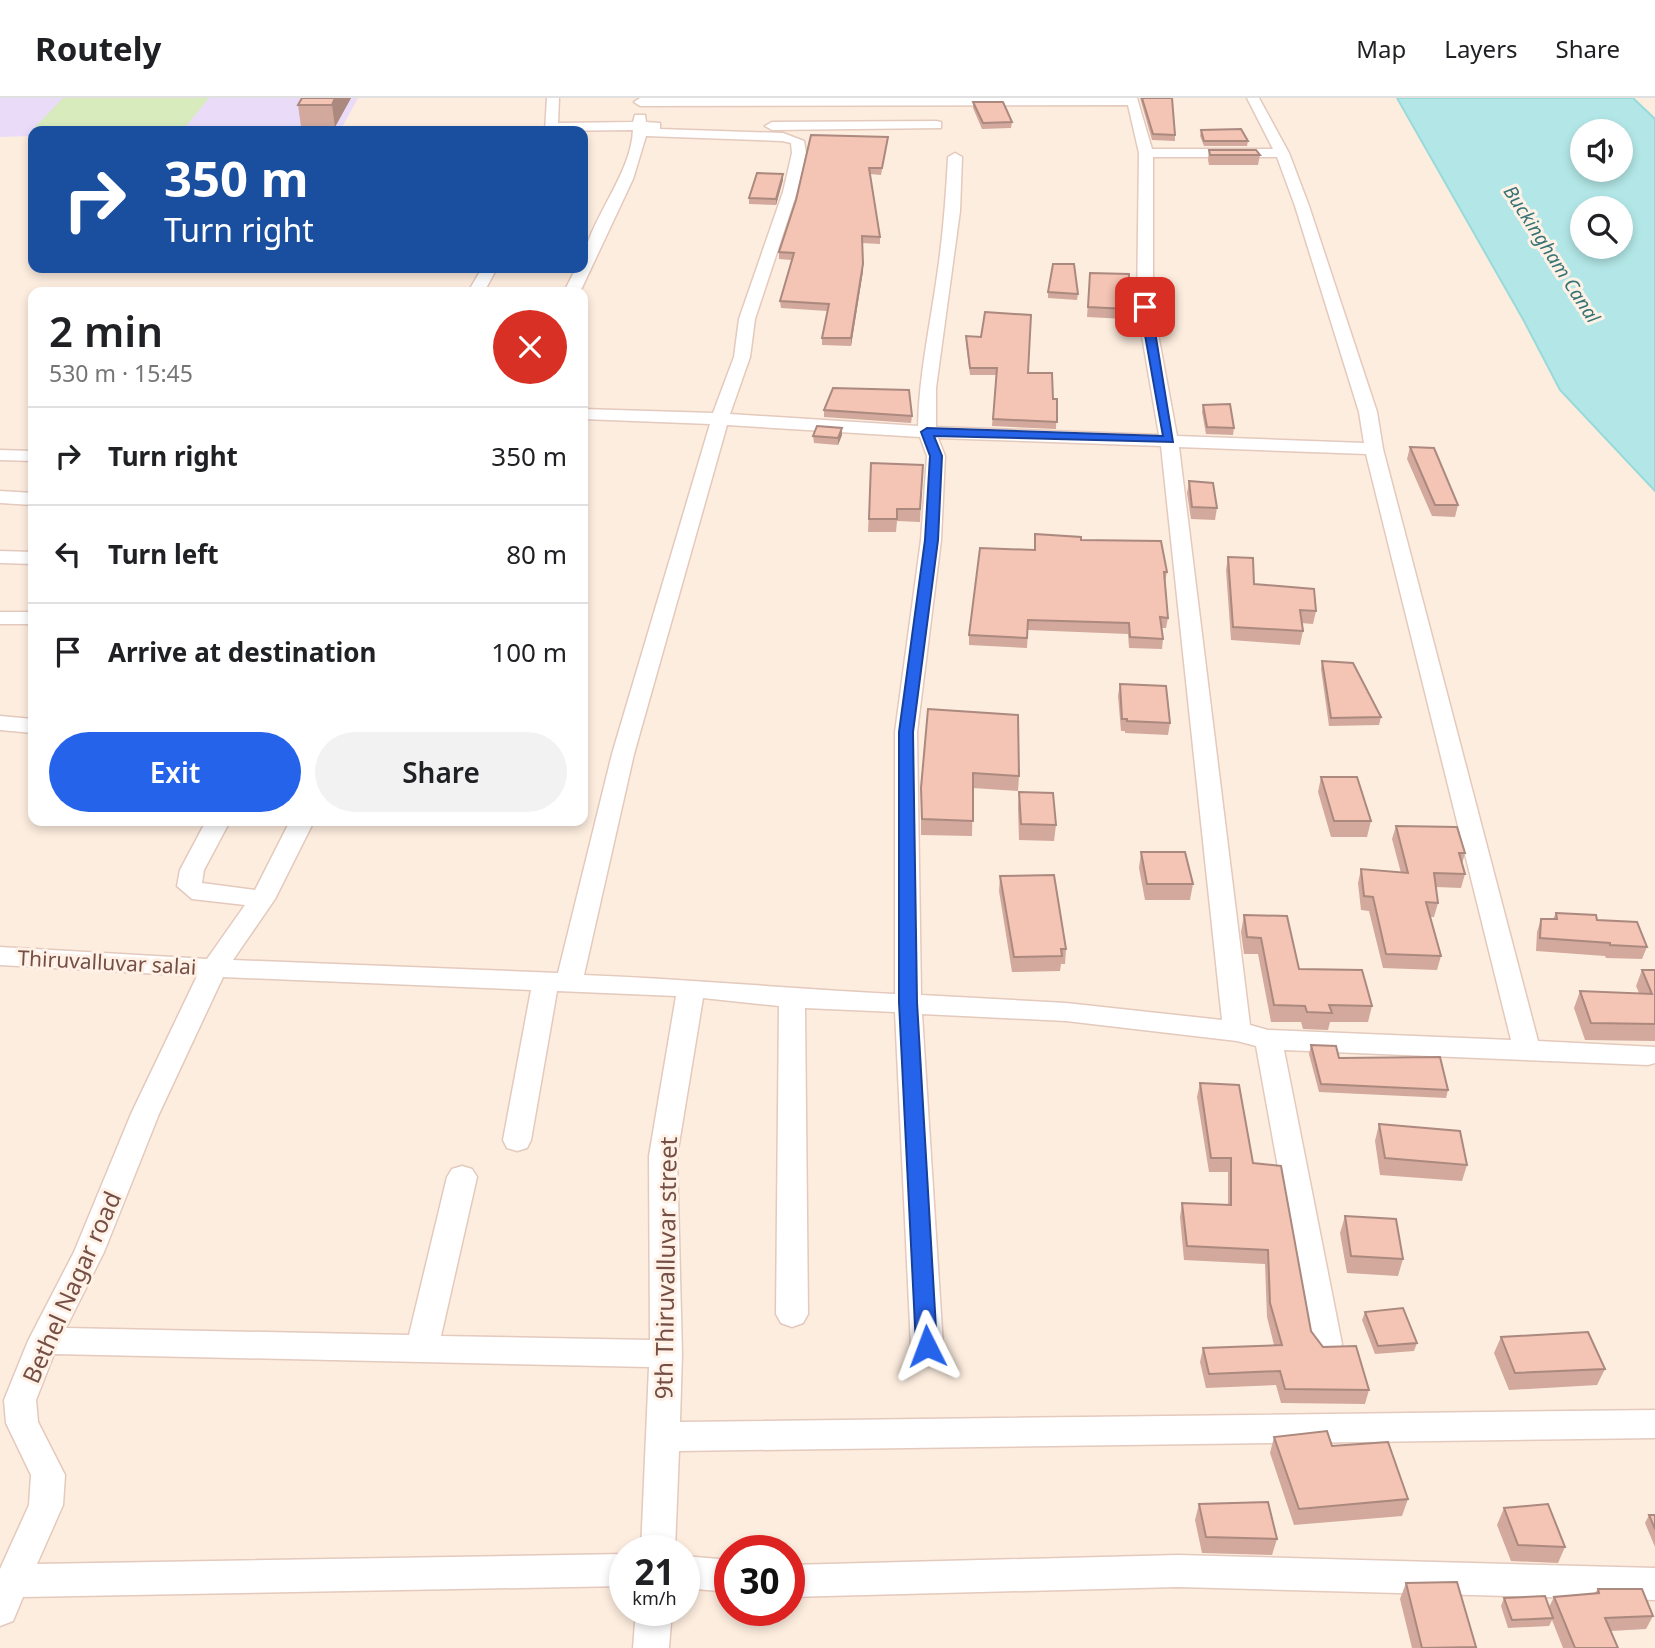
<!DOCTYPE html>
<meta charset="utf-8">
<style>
body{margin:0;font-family:"Noto Sans",sans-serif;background:#f2f2f2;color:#202124;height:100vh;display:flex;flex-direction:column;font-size:26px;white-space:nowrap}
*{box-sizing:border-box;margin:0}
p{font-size:23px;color:#757577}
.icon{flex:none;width:38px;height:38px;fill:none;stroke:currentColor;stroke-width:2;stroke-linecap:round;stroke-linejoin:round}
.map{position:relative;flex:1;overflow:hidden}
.details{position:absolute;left:28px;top:189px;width:560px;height:539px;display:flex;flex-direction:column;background:#fff;border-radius:14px;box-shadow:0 4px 10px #0003}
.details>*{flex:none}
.guide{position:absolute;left:28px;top:28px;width:560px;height:147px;border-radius:14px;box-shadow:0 4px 10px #0003;background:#1a4fa0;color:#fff;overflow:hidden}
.tools{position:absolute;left:1570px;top:21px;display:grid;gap:14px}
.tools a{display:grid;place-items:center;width:63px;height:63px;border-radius:50%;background:#fff;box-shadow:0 4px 10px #0003;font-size:35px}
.speed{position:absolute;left:609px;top:1437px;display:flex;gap:14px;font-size:35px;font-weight:700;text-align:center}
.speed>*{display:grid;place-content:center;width:91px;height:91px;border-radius:50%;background:#fff;box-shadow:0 4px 10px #0003;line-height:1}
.speed small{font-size:18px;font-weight:400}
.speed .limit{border:10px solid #d22;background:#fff;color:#111}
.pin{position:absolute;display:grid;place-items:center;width:60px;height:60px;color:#fff;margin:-30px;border-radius:14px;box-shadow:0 4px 10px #0006}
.me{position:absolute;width:77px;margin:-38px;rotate:357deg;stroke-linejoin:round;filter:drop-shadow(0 0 5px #0008)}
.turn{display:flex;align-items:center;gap:24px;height:147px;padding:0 21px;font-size:32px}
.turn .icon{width:91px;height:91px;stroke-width:2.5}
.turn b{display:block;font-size:49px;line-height:60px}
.round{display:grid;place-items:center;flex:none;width:74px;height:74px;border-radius:37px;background:#f2f2f2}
.headline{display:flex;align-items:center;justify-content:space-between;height:119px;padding:0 21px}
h1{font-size:42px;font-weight:600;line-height:52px}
.button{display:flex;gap:14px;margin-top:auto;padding:14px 21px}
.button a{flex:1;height:80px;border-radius:42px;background:#2563eb;color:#fff;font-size:28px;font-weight:600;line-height:80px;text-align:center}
.button a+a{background:#f2f2f2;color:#202124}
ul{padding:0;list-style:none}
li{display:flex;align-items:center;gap:21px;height:98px;padding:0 21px;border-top:2px solid #e0e0e0}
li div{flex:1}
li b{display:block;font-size:26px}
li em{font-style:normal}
header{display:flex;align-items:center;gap:42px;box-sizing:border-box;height:98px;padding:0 35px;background:#fff;border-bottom:2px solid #e0e0e0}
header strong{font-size:33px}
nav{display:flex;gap:38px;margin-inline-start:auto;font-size:24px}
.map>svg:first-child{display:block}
.education{fill:#eadcf9}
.green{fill:#d7ebbd}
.water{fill:#b3e7e7;stroke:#98dada;stroke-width:2;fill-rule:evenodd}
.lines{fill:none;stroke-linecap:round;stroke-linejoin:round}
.street-casing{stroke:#e4c9bd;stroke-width:3}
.street{fill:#fff;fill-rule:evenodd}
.wall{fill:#d2a99c}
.shaded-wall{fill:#ab897f}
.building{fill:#f4c4b5;stroke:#ab897f;stroke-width:2}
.route{fill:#2563eb;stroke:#184099;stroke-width:2}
.labels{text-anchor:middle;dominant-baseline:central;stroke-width:6;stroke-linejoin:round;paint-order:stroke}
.far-water-label{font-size:19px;font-style:italic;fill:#367474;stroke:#fff1e6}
.street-label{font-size:21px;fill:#754f45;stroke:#fff1e6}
.near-street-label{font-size:24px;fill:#754f45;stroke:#fff1e6}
</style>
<header>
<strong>Routely</strong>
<nav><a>Map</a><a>Layers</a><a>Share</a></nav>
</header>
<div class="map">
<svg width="1655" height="1550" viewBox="0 0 1655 1550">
<rect width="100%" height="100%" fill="#fdeddf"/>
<path class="education" d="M0,0H358L340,33H33V38L0,39Z"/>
<path class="green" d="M63,0H209L186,28L33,31Z"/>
<path class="water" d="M1397,0H1633L1655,21V393L1560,292L1524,223ZM1582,33H1620V72H1582ZM1582,110H1620V149H1582Z"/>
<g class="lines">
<defs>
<path id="street" d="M547,0H559L558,25L633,24L635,17H645L646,24L660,25V31L783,35L804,43L806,55L797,94L755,221L750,259L730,316L918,328C919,277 930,228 937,178C943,138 946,99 948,59L955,55L962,59L960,113L936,290V329L1159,337L1137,209L1139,55L1128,7L640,8L634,4L640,0H1137L1152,51H1273L1247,0H1259L1289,55L1309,108L1377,314L1383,351L1538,943L1655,949V965L1648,967L1284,952L1342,1246L1337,1255L1326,1259L1315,1255L1310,1246L1256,948L1237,943L1066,923L922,916L943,1248L938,1257L927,1261L916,1257L911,1248L895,914L805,910L808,1216L803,1225L792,1229L781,1225L776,1216L779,908L703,900L677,1058L682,1256L680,1324L1655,1312V1340L679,1353L675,1452H641L649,1269L54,1256L36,1302L38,1324L65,1377L63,1407L37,1466L625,1456V1488L23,1499L13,1523L0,1528V1471L29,1407L31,1377L6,1325L4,1302L28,1243L74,1154L131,1016L197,878L0,867V849L207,861L245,807L192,801L177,788L180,772L206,723H230L204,772L202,785L255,792L290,723H314L275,801L233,862L558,875L612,656L710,326L583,321V311L713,315L734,259L739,221L783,94L792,55L791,45L782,43L646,38L633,81L580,194H564L576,170H583C583,128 631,80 633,32L545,33ZM1153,59H1277L1295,108L1359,314L1364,345L1177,338L1153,209ZM727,327L920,339L927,358L921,442L895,634V896C791,891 688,881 584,877L634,656ZM938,340L1161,348L1222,922L1066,905L921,897L917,634L941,442L945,358ZM1179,349L1366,356L1511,942L1268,932L1250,927ZM223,879L531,892L503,1042L507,1050L517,1053L527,1050L531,1042L557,893L676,898L649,1058L650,1242L441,1238L477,1079L472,1071L462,1068L452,1071L447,1079L409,1237L66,1230L104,1154L159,1016Z
M936,23L941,24V30L772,32L765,28L772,24Z
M482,170H497L484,194H468Z
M0,352L33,353V363L0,362Z
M0,393L33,395V407L0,405Z
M0,453L33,454V466L0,465Z
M0,514H33V526H0Z
M0,618L33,621V635L0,632Z
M1178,1457L1655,1470V1502L1178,1489L789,1499V1467Z
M684,1458L730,1462V1494L684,1490Z
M636,1512H672L669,1550H633Z"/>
</defs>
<use href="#street" class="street-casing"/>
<use href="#street" class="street"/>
</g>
<path class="wall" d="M302,0H351L335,29H301L298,7Z
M1140,0H1172L1175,37V43L1152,42Z
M973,4L1012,24L1011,30L982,31L973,10Z
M1201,32L1248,43L1247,48H1204L1200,38Z
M888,39L887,46L881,77L870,76L880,139V146L862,145L863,173L851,248L822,247V240L827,213L781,210L780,203L792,162L779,161V154L796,102Z
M1209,52L1260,57L1258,67H1209L1208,62Z
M783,82L776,107L749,106V100Z
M1090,175L1127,211L1126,221L1087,219Z
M1048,194L1078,196L1077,202L1048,200Z
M966,238L1028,275L1053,301H1057L1056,331L992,328L996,277H970L966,245Z
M1203,307L1234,330L1233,337L1206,336L1202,314Z
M824,312L912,318L911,325L824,319Z
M842,337L838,347L814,345L813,338Z
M1410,349L1458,407L1455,419L1432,418L1407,361Z
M871,365L923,367L920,424L897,423L896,434H868Z
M1189,383L1217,410L1215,422L1191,421L1187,395Z
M1035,436L1081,442L1167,474L1165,484L1168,520L1166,530H1162L1163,541L1162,551L1129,550L1128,536L1028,532L1027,550L969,547V537L1034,452Z
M1228,459L1254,486L1316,513L1313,526L1301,525L1303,533L1300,547L1231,542L1226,472Z
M1322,563L1381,619L1379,627L1329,628L1321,571Z
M1120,586L1170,625L1168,637L1125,635V633H1121L1118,598Z
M1018,617L1019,678L1018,693L973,690L972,738L921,737V690Z
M1321,679L1371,723L1367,739H1331L1318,694Z
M1019,694L1056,727L1054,743L1019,742L1018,710Z
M1396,728L1465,755L1462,766L1465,776L1461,790L1436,789L1438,805L1434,819H1430L1441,858L1437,872L1383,870L1369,813L1361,812L1358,785L1361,771L1401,775L1392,741Z
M1141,754L1193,786L1190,802H1145L1139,770Z
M1000,778L1066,851L1065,866H1061L1060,873L1012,874L999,793Z
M1556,815L1597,822L1647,849L1642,861L1606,860L1605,858L1536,853L1537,834L1541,821H1553Z
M1244,817L1299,871L1372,908L1368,924H1330L1328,932L1303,931L1301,924H1271L1258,856H1244L1241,834Z
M1642,872H1655V943L1585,942L1574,910L1580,893L1639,895L1636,888Z
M1311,947L1339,960L1448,992L1446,1000L1319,994L1309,956Z
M1200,985L1253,1065L1311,1233L1323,1249L1369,1292L1365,1306L1281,1305L1276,1287L1206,1290L1200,1264L1203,1250L1274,1247L1267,1219L1265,1166L1184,1162L1180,1119L1182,1105L1228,1107V1074H1209L1197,999Z
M1379,1026L1467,1067L1462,1083L1380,1077L1375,1043Z
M1345,1118L1403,1161L1398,1178L1347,1175L1340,1135Z
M1365,1214L1417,1245L1414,1253L1375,1256L1362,1222Z
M1501,1239L1605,1271L1597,1287L1509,1292L1494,1255Z
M1274,1339L1332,1348L1408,1401L1402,1418L1294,1427L1270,1355Z
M1199,1406L1277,1441L1272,1457L1202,1455L1195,1422Z
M1504,1410L1565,1449L1558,1465L1511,1463L1497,1427Z
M1649,1417H1655V1449L1645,1425Z
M1406,1485L1476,1549V1550H1412L1400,1501Z
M1598,1491L1653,1518L1646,1531L1611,1533L1618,1550H1563L1552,1522L1549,1528L1508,1530L1501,1508L1504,1500L1549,1509L1554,1499L1595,1495Z"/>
<path class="shaded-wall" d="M335,0H351L335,29L332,7Z
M783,76V82L776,107V101Z
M863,166V173L851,248V240Z
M842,330V337L838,347V340Z"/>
<path class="building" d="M302,0H335L332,7H298Z
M1142,0H1172L1175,37L1153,36Z
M973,4H1003L1012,24L983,25Z
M1241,31L1248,43H1204L1201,32Z
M811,37L888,39L882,70H869L880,139L862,138L863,166L851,240H822L829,206L780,203L794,155L779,154L796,102Z
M1209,52H1256L1260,57H1210Z
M757,75L783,76L776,101L749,100Z
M1053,166H1074L1078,196L1048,194Z
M1090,175L1129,176L1127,211L1088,209Z
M985,214L1031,217L1028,275H1052L1053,301H1057V324L993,321L997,270H970L966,238L981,239Z
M833,290L909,292L912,318L824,312Z
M1230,306L1234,330L1207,329L1203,307Z
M817,328L842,330L838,340L813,338Z
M1410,349L1434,350L1458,407H1435Z
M871,365L923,367L920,411H897V421H869Z
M1189,383L1213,385L1217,410L1192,409Z
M1035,436L1081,439V442L1161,443L1167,474H1164L1168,520L1160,519L1163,541L1130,539L1129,525L1028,522L1027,540L969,537L980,450L1035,452Z
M1228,459L1253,460L1254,486L1314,491L1316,513L1300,512L1303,533L1233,529Z
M1322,563L1353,565L1381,619L1331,620Z
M1120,586L1166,588L1170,625L1127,623V621H1122Z
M928,611L1018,617L1019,678L973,675V723L922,721L921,690Z
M1321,679H1357L1371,723H1334Z
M1019,694L1053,695L1056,727L1021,726Z
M1396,728L1457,729L1465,755H1459L1465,776L1434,775L1438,805L1426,804L1441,858L1386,856L1373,799L1364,798L1361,771L1408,775Z
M1141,754H1185L1193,786H1147Z
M1054,777L1066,851H1061L1062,858L1014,859L1000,778Z
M1556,815L1596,817L1597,822L1637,824L1647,849L1610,847V845L1540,840L1541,821H1557Z
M1244,817L1287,818L1299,871L1362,872L1372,908L1329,907L1332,915L1307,914L1305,908L1274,907L1261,840L1247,839Z
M1642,872H1655V926L1591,925L1580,893L1652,896Z
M1311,947L1336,948L1339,960L1440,959L1448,992L1321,986Z
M1200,985L1239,987L1253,1065L1281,1068L1311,1233L1323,1249L1356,1248L1369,1292L1285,1291L1280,1273L1209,1276L1203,1250L1282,1247L1270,1205L1268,1152L1187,1148L1182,1105L1231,1107V1060H1211Z
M1379,1026L1460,1033L1467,1067L1385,1060Z
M1345,1118L1396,1121L1403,1161L1351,1158Z
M1403,1210L1417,1245L1378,1248L1365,1214Z
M1588,1234L1605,1271L1515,1275L1501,1239Z
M1327,1333L1332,1348L1388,1344L1408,1401L1299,1411L1274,1339Z
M1268,1404L1277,1441L1206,1439L1199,1406Z
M1548,1406L1565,1449L1518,1447L1504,1410Z
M1649,1417H1655V1431Z
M1457,1484L1476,1549L1422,1550L1406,1485Z
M1598,1491H1642L1653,1518L1605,1520L1618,1550H1575L1554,1499L1599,1495Z
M1545,1498L1553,1520L1512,1522L1504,1500Z"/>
<path class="route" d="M1145,206L1151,209L1173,344L934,338L942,358L938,442L913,634L917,904L937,1248L934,1254L927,1257L919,1254L916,1248L899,904V634L925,442L930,358L921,334L927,330L1163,338L1140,209Z"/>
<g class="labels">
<g class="far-water-label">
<text transform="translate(1552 156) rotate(57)">Buckingham Canal</text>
</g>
<g class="street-label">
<text transform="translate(107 864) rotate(3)">Thiruvalluvar salai</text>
</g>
<g class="near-street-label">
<text transform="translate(665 1170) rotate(-89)">9th Thiruvalluvar street</text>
<text transform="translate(71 1189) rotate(-66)">Bethel Nagar road</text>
</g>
</g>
</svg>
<div class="tools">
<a><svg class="icon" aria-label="sound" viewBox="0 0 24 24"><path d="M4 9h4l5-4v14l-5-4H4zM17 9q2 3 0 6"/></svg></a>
<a><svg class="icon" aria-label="search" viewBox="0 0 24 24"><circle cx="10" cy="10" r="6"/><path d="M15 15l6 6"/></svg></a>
</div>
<div class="speed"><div>21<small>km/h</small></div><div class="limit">30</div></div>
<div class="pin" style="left:1145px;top:209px;background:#d93025"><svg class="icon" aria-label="arrive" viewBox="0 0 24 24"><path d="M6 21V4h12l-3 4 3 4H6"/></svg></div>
<svg class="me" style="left:927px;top:1248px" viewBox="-20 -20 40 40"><path d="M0-17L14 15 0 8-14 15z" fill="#2563eb" stroke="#fff" stroke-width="4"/></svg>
<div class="guide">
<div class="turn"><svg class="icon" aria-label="right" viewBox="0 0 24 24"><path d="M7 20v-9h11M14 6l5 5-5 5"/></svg><div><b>350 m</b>Turn right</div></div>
</div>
<section class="details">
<div class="headline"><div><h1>2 min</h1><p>530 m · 15:45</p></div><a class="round" style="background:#d93025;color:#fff"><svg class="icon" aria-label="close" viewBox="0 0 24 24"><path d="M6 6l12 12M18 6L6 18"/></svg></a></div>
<ul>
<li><svg class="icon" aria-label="right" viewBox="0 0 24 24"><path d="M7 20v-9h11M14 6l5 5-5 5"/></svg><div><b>Turn right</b></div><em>350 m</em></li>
<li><svg class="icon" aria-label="left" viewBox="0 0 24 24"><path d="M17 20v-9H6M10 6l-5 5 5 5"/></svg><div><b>Turn left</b></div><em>80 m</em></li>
<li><svg class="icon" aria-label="arrive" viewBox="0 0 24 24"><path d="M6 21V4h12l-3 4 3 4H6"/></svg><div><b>Arrive at destination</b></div><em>100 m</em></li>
</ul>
<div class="button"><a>Exit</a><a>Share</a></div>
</section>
</div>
